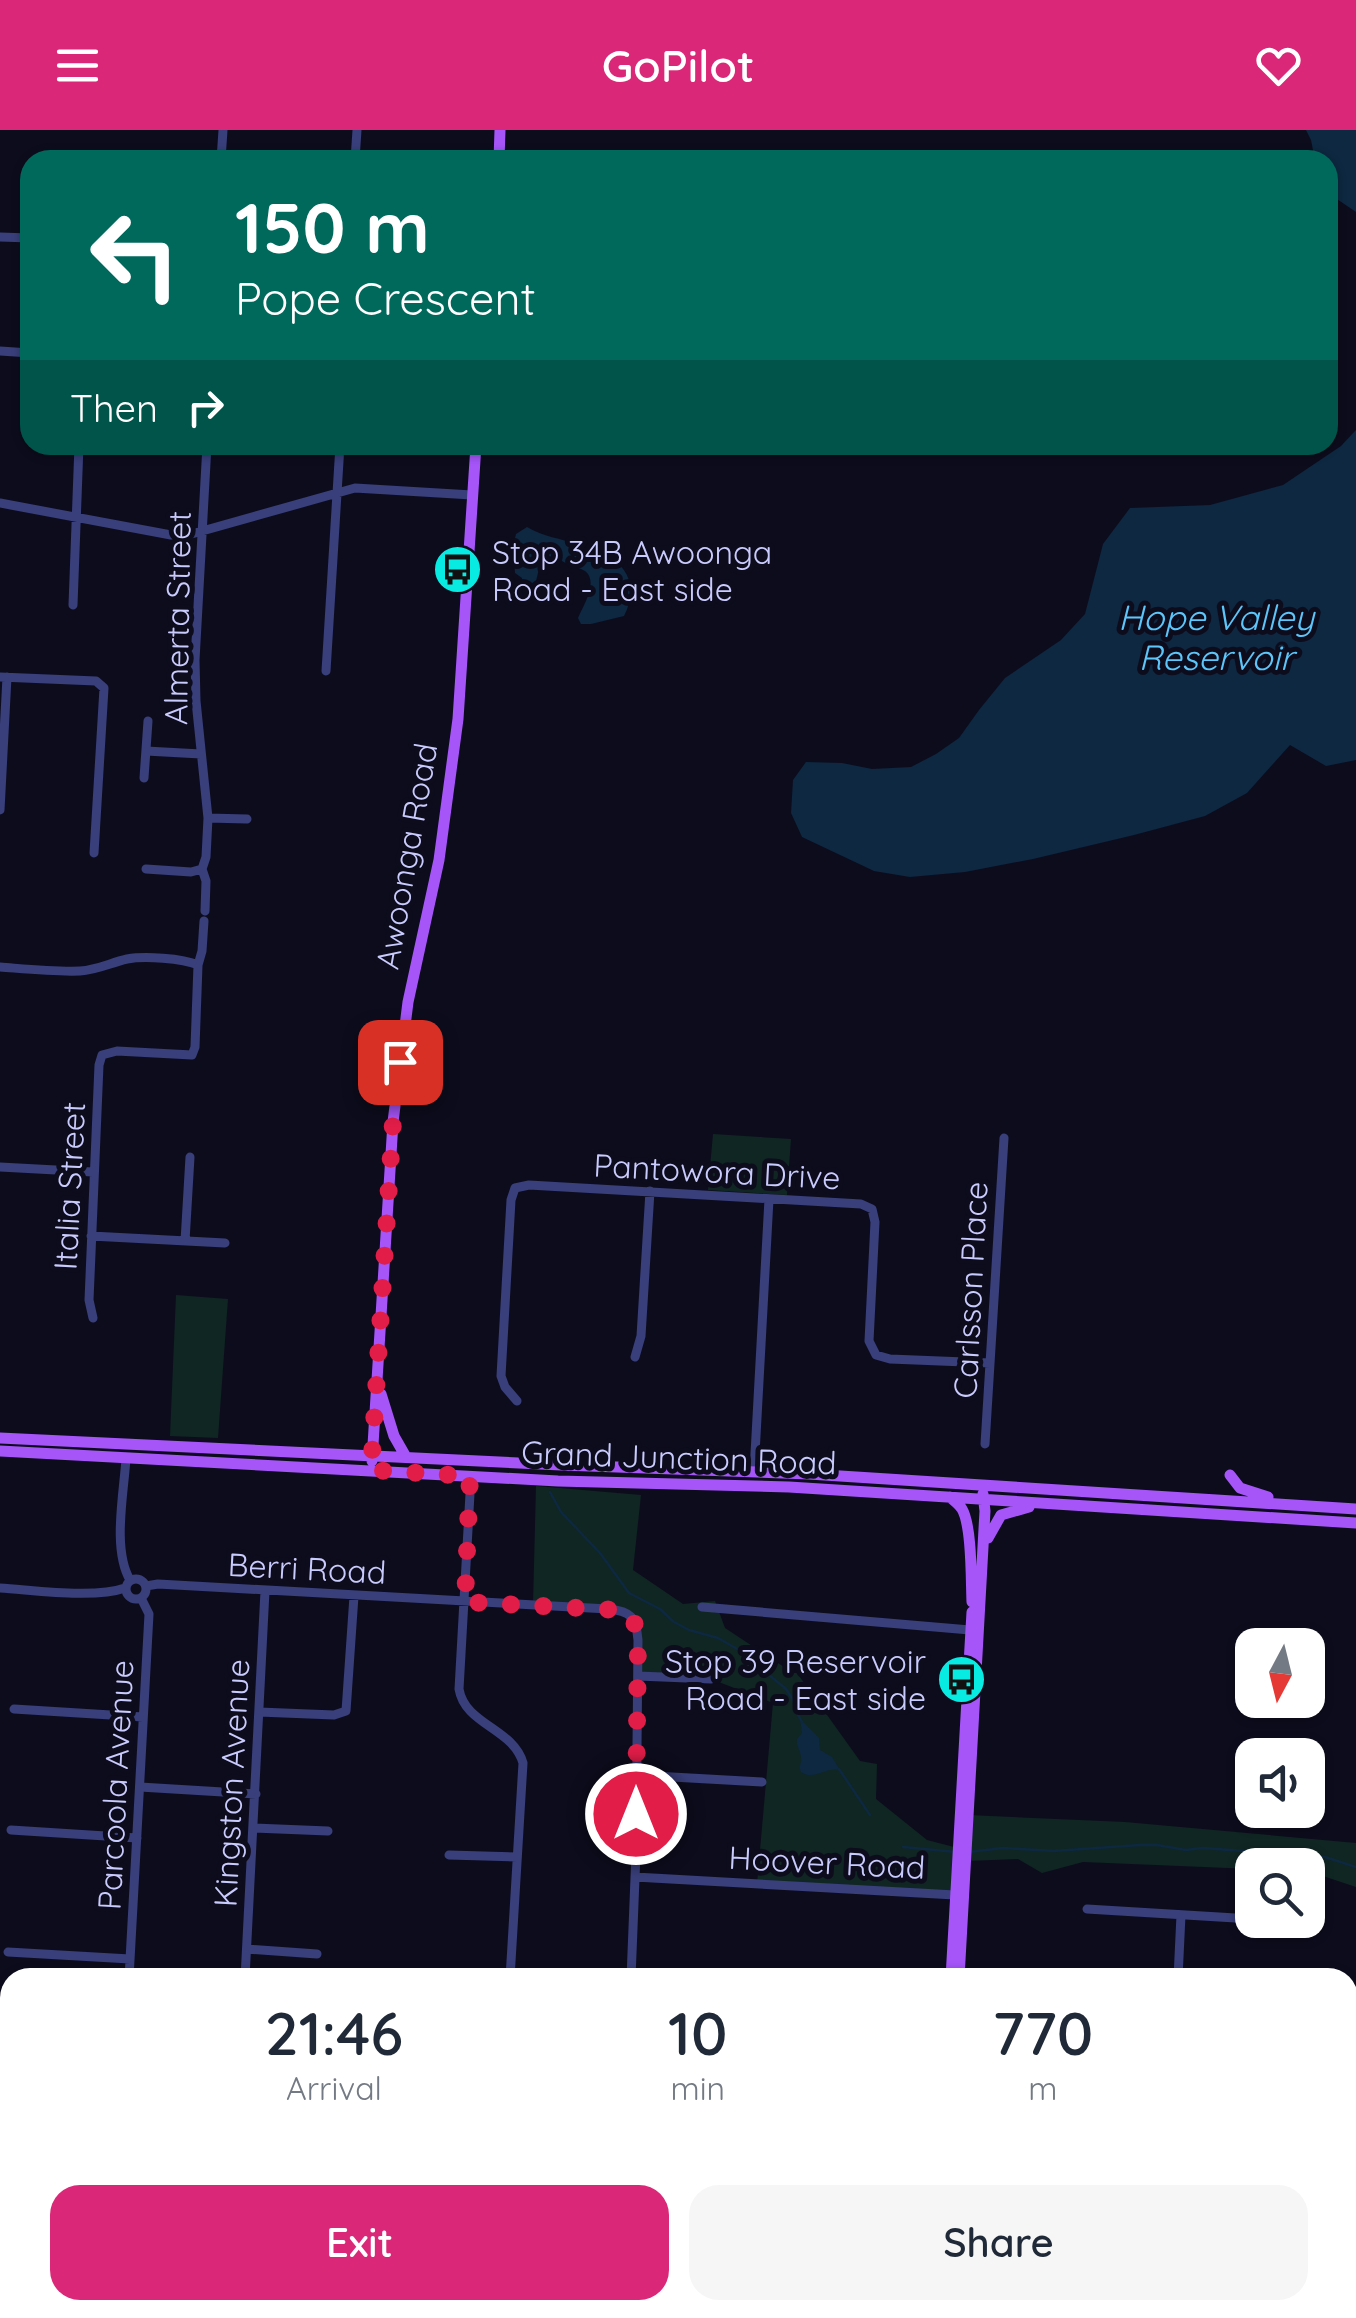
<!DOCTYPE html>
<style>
body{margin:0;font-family:Quicksand,sans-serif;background:#f6f6f7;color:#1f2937;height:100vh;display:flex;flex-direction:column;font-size:38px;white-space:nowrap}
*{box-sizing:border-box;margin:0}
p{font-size:32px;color:#747a83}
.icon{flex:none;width:55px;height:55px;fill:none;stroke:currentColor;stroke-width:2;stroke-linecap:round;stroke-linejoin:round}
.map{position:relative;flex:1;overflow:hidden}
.side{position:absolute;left:0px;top:1838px;width:1358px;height:352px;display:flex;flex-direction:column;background:#fff;border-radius:30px 30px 0 0;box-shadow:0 2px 8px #0004}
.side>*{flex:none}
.hud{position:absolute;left:20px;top:20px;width:1318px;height:305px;border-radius:30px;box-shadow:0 2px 8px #0004;background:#00695c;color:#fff;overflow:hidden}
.needle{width:65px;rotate:187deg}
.tools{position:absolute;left:1235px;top:1498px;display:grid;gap:20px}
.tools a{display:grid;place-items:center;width:90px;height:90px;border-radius:20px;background:#fff;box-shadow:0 2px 8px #0004;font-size:50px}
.pin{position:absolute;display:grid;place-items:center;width:85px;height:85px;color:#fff;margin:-42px;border-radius:20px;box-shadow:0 5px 15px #0006}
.me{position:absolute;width:110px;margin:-55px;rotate:0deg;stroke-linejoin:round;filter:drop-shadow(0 0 8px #0008)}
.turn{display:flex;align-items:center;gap:35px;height:210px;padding:0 50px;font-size:45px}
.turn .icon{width:130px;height:130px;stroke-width:2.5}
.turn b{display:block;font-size:70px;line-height:85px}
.then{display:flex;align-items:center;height:95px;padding:0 50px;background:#0003;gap:20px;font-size:38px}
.eta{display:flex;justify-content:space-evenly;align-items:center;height:170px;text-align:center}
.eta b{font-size:60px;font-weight:600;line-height:70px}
.primary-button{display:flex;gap:20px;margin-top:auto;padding:20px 50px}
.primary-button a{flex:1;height:115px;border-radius:30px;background:#db2777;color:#fff;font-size:40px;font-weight:600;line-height:115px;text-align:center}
.primary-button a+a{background:#f6f6f7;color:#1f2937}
header{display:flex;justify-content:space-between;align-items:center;height:130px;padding:0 50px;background:#db2777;color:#fff;font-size:45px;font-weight:600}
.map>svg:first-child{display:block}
.green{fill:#102623}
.water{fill:#0d2840}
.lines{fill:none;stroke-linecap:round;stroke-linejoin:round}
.stream{stroke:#0d2840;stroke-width:2.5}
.minor{stroke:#393f7a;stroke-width:9}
.major{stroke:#a655f9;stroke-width:11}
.route{stroke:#e11d48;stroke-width:18;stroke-dasharray:0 32.4}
.labels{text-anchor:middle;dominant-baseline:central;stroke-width:10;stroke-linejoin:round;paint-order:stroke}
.poi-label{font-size:32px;fill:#cacbfd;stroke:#0d0c1d;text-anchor:start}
.street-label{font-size:32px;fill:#cacbfd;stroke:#0d0c1d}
.water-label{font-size:35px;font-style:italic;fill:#5cc5f9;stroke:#0d0c1d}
</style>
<header><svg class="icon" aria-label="menu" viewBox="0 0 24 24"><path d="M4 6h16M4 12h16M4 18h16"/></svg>GoPilot<svg class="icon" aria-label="heart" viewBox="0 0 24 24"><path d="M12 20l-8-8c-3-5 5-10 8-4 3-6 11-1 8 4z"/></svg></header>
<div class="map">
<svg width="1356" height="2188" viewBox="0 0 1356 2188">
<rect width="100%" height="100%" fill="#0d0c1d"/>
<path class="green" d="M713,1004L791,1009L787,1065L708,1060Z
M176,1165L228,1169L218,1308L170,1306Z
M536,1356L641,1365L633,1440L683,1474L715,1471L725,1498L793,1543H797L860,1631L877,1634L876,1669L927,1710L958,1718L955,1765L757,1754L773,1573L711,1549L638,1546L636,1495L630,1485L533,1475Z
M968,1685L1125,1692L1356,1713V1757L1308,1741V1735H1252V1739L1083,1732L1042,1743L1018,1729L966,1731Z"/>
<path class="water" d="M1306,0H1356V82L1328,63V30H1315L1311,10Z
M1356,300V630L1326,636L1290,615L1247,663L1205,686L1134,705L1033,729L965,742L910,747L874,741L802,707L791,683L793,650L806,632L842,633L872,639L911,637L936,624L959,608L979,580L1005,548L1061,510L1085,484L1103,414L1130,378L1210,375L1283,355L1341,316Z
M527,397C543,407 561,408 578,415C591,421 579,418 592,424C598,428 608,426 614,430C634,445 634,466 624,486L591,494H581L578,488C583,476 599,452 585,441C580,438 574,437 569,435C560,430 556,426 546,426L540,435L533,463L526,464L522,459V448L515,443L513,416L516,404Z
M800,1589L819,1608L820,1620L832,1627L840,1640C825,1637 814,1651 801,1642C798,1635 802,1634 801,1628C801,1621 796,1616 797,1609L802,1603Z"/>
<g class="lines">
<path class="stream" d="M550,1362L561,1382L600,1423L629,1463L660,1479L674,1492L689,1500L718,1508L739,1520L786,1559L799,1579L798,1585L802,1592
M839,1639L870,1685
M903,1717L956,1722
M969,1722L1003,1718L1054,1721L1140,1715H1157L1186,1720L1202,1718L1325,1727L1356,1737"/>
<path class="minor" d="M221,30L223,0
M355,30L357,0
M0,107L30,108
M0,221L30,223
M0,373L171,405H188L355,358L472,365
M73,475L79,315
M326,541L340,315
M0,547L96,551L104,558L94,723
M146,621L201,624
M144,648L148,591
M0,680L7,547
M208,688L247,689
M146,739L191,742L202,739
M205,781L206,751L202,739L206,727L208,688L196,571L195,530L207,315
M0,837C26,839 54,842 80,841C97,840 110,833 127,829C144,826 182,828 198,835
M0,1037L93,1042
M91,1106L225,1113
M185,1111L190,1027
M93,1188L89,1170L99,935L102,925L117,921L192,925L195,917L198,835L202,821L204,791
M635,1227L641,1206L650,1061
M517,1271L505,1257L501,1246L511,1070L515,1058L529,1055L861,1074L872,1079L875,1092L869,1211L876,1225L890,1229L990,1233
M985,1314L1004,1008
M126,1328C124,1363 112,1419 130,1450
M754,1342L769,1069
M471,1346L459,1559C465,1595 513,1598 523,1633L510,1848
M126 1459a10 10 0 1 1 20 0a10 10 0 1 1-20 0Z
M146,1456L158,1454L608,1479C631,1481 636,1487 638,1510L636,1723L631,1848
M0,1458C34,1460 94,1469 125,1458
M702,1477L970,1500
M638,1546L711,1549
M14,1579L143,1587
M259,1582L334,1585L346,1581L354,1466
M636,1645L762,1652
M140,1657L256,1664
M254,1698L328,1701
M11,1700L137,1708
M449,1725L517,1727
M635,1747L955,1765
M1087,1779L1252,1789
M247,1819L317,1824
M8,1822L130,1829
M129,1848L149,1484L141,1468
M245,1848L265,1461
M1178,1848L1181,1785
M1348,1894H1356
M0,1941L10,1942
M1348,2035L1356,2036
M0,2070L10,2071
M1348,2138H1356
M52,2180L105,2183L121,2180
M234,2180L289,2188
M597,2188L617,2180
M1112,2188L1124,2180"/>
<path class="major" d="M499,30L500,0
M381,1264L394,1306L406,1327
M0,1308L561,1335L809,1344L1356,1379
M0,1321L558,1351L789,1357L1356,1393
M372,1331L393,992L408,872L439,730L458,589L476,315
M1230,1345L1240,1358L1268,1367
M950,1367C953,1370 959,1374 962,1379C972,1396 971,1450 972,1472
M988,1408L1001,1385L1029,1377
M951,1848L972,1482
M959,1848L985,1381L983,1364
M932,2188V2180
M943,2188L944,2180"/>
</g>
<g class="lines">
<path class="route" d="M400,932L393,992L371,1340L470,1346L465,1472L619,1480C634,1486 636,1494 638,1510L636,1684"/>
</g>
<defs>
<symbol id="bus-disc" viewBox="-11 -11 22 22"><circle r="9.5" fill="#08ebe3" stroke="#0d0c1d"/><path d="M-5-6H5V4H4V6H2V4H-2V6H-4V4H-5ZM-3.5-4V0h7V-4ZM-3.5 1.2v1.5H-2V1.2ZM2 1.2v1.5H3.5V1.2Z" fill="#111"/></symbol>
</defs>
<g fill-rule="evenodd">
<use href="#bus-disc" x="430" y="412" width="55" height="55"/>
<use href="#bus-disc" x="934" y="1522" width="55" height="55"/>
</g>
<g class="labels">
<g class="poi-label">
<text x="492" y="422">Stop 34B Awoonga<tspan x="492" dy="37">Road - East side</tspan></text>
<text x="926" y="1531" text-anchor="end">Stop 39 Reservoir<tspan x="926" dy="37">Road - East side</tspan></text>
</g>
<g class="street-label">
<text transform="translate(177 488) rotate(-89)">Almerta Street</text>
<text transform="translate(406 726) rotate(-80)">Awoonga Road</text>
<text transform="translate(717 1041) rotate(3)">Pantowora Drive</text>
<text transform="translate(69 1056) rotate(-87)">Italia Street</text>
<text transform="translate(970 1160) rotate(-87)">Carlsson Place</text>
<text transform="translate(679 1327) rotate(2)">Grand Junction Road</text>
<text transform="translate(307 1438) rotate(3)">Berri Road</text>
<text transform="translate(231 1653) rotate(-87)">Kingston Avenue</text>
<text transform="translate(115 1655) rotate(-87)">Parcoola Avenue</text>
<text transform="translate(827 1732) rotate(3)">Hoover Road</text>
</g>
<g class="water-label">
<text x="1216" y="487">Hope Valley<tspan x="1216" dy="40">Reservoir</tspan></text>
</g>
</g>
</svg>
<div class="tools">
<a><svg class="needle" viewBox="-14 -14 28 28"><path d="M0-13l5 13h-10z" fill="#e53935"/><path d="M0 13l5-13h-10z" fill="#747a83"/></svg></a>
<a><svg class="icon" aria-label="sound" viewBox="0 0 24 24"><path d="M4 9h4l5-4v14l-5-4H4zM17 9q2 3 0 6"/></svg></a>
<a><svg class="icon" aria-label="search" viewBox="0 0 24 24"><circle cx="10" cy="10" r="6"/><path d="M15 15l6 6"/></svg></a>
</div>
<div class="pin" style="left:400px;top:932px;background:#d93025"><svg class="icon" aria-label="arrive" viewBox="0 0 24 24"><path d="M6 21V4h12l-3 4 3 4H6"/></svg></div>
<svg class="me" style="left:636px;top:1684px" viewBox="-20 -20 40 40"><circle r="17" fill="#e11d48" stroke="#fff" stroke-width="3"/><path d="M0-11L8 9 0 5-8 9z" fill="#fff"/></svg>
<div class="hud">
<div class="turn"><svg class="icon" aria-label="left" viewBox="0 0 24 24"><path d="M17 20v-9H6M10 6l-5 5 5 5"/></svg><div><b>150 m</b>Pope Crescent</div></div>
<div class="then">Then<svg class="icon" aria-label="right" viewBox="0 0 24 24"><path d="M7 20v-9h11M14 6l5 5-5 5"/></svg></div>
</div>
<section class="side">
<div class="eta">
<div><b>21:46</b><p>Arrival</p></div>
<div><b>10</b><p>min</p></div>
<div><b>770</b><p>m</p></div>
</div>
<div class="primary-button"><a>Exit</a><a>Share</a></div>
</section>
</div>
